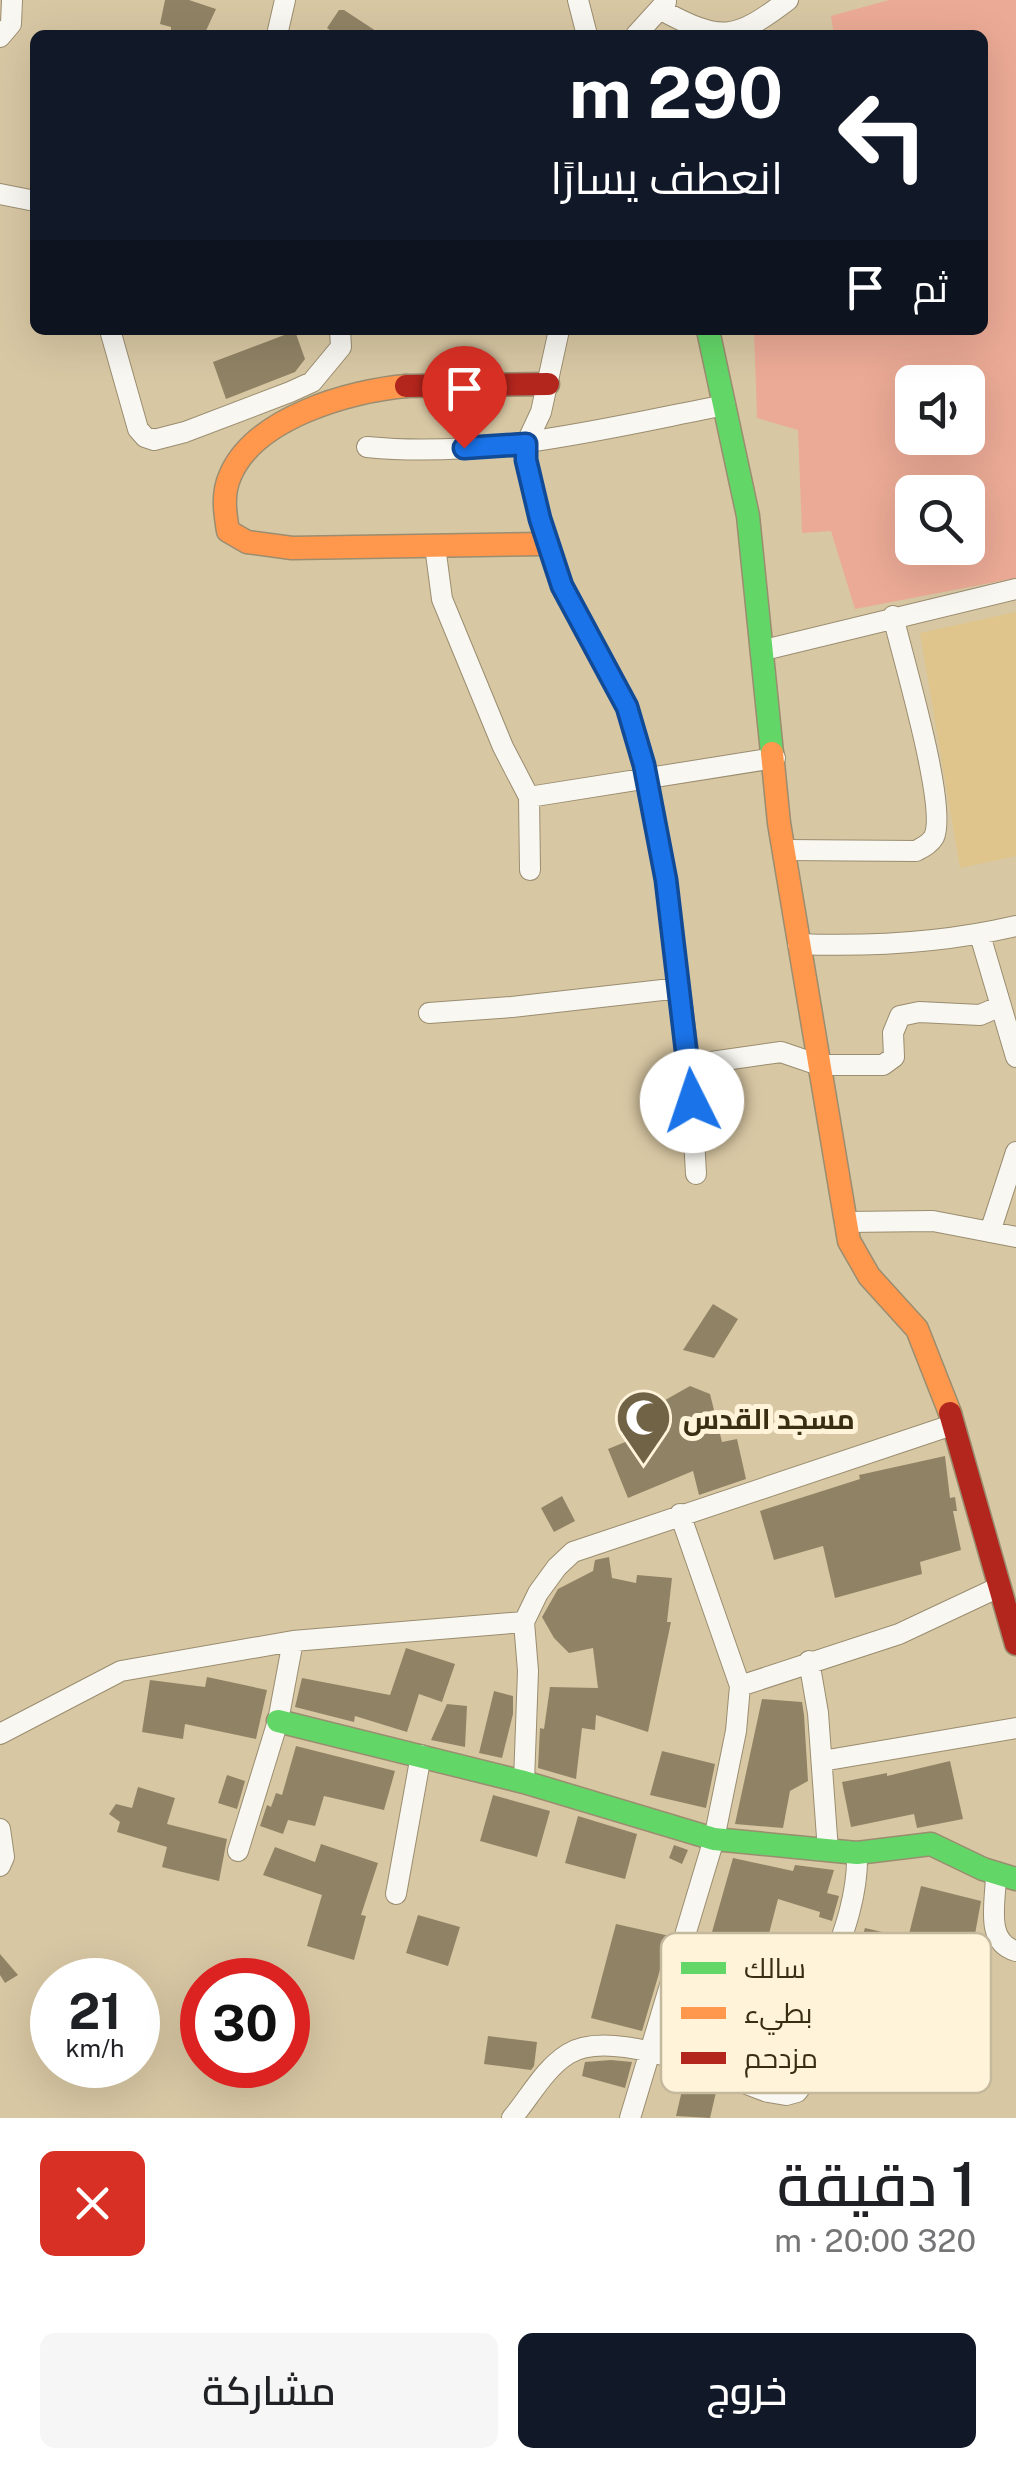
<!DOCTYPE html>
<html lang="ar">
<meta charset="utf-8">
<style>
body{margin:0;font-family:"Public Sans",Cairo,sans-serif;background:#f6f6f6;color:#202124;direction:rtl;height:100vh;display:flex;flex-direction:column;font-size:38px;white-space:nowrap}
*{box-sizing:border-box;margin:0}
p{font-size:32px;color:#757577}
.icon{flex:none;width:55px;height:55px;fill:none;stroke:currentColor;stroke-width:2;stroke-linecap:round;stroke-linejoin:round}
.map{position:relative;height:2118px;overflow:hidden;direction:ltr}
.panel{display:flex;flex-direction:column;background:#fff;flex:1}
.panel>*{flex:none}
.hud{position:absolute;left:30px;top:30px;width:958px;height:305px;border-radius:15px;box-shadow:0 10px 40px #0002;direction:rtl;background:#111827;color:#fff;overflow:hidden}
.tools{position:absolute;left:895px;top:365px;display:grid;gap:20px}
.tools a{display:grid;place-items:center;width:90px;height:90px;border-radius:15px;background:#fff;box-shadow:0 10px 40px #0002;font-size:50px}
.speed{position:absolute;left:30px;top:1958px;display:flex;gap:20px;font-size:50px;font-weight:700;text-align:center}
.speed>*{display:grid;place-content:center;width:130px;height:130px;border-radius:50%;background:#fff;box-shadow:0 10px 40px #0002;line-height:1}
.speed small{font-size:25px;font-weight:400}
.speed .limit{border:15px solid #d22;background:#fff;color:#111}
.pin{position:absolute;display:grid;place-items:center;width:85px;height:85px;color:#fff;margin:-102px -42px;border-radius:50% 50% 50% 0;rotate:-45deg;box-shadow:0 0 10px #0007}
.pin .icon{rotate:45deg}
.me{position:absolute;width:110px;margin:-55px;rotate:356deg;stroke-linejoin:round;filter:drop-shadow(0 0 8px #0008)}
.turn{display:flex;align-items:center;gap:35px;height:210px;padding:0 40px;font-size:45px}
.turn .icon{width:130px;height:130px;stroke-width:2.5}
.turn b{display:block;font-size:70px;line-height:85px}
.then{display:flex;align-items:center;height:95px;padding:0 40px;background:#0003;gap:20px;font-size:38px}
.round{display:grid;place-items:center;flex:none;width:105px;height:105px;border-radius:15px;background:#f6f6f6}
.summary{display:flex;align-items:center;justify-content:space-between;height:170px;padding:0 40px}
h1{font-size:60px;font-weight:600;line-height:75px}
.action{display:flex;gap:20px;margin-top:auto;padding:20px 40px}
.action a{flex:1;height:115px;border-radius:15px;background:#111827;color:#fff;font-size:40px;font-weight:600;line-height:115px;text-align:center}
.action a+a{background:#f6f6f6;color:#202124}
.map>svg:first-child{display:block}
.built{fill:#dfc58c}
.green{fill:#ebaa95;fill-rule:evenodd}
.building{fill:#908365}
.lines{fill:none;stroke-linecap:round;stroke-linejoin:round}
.street-casing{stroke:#9a8d70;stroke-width:22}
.fast-casing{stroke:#9a8d70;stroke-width:25}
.slow-casing{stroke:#9a8d70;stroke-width:25}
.jam-casing{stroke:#9a8d70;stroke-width:25}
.street{stroke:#f9f7f1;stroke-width:20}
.fast{stroke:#63d668;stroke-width:22}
.slow{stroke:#ff974d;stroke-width:22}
.jam{stroke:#b3261e;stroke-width:22}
.route-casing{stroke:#114b97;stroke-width:25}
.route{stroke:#1a73e8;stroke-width:18}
.labels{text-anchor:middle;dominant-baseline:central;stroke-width:10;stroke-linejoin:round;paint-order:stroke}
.poi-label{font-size:28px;font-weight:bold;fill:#392d12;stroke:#fff3d9;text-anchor:start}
.key{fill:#fff3d9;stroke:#c4b89d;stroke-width:2.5}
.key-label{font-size:28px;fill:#392d12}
</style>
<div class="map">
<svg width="1016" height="2118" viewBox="0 0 1016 2118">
<rect width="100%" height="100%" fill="#d8c7a3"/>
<path class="built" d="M1016,612V856L960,868L920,633Z"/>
<path class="green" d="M889,0H1016V578L855,609L831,531L802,533L798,430L757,418L754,330H982V35H834L831,16ZM912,382H968V438H912ZM912,492H968V548H912Z"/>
<path class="building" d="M165,0H189L216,9L204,35H171V27L160,24Z
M339,10H344L382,35H337L327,28Z
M295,331L305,359L295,372L226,399L213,362Z
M713,1304L738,1319L714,1358L683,1350Z
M690,1386L710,1394L722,1442L737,1439L746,1479L699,1495L693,1471L628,1498L608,1449L672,1423L660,1403Z
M945,1456L950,1498L955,1497L957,1511H953L961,1550L920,1562L922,1574L835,1598L823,1546L774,1560L760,1511L860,1479L859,1475Z
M562,1496L575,1521L554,1532L541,1508Z
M609,1557L612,1578L636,1583L637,1575L672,1578L667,1622H671L648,1732L596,1715L595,1730L582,1728L576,1779L538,1768L540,1728L544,1729L550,1687L598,1688L593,1648L569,1653L554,1638L542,1617L558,1589L593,1571L595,1560Z
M406,1648L455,1664L442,1702L419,1694L407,1732L355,1716L354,1722L295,1707L302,1678L390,1695Z
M207,1677L267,1690L256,1739L185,1724L183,1739L142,1732L150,1680L205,1687Z
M494,1691L513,1696V1714L502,1758L479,1753Z
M762,1699L802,1702L804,1715L808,1781L790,1791L783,1828L735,1824Z
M447,1704L467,1706L465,1747L431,1740Z
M296,1746L395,1771L384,1810L324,1796L315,1826L288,1820L283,1834L260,1826L267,1805L271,1807L276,1793L282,1795Z
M662,1751L715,1764L706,1808L650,1795Z
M950,1761L963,1819L917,1828L914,1814L851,1827L842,1782L887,1773V1776Z
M227,1775L245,1781L237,1809L218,1803Z
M138,1787L175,1798L167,1824L227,1839L219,1881L162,1867L167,1847L117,1832L120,1822L109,1814L116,1804L132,1808Z
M493,1795L550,1811L537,1857L480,1841Z
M578,1816L637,1834L625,1879L565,1863Z
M321,1844L378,1863L361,1915L366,1916L354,1960L307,1946L322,1895L263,1875L275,1847L315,1862Z
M674,1845L688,1850L682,1864L669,1858Z
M733,1858L793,1871L795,1865L834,1870L827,1893L839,1896L832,1921L819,1917L820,1912L778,1899L764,1953L710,1939Z
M921,1886L981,1901L972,1951L923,1939L911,1991L970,2003L961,2044L900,2031L886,2078L828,2068L841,2015L846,1977L849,1978L865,1928L908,1938Z
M418,1915L460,1927L448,1966L406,1953Z
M616,1924L670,1936L642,2031L591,2018Z
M0,1954L18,1975L5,1983L0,1975Z
M488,2036L537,2042L534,2066L531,2070L484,2064Z
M611,2060L632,2062L625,2088L582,2076L585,2062Z
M672,2072L717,2088L710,2118L676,2116L683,2086L670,2083Z"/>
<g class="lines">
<defs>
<path id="street" d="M578,0L587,35
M661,10C721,42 734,41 788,0
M277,35L285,0
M636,35L666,2
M0,37L11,24L12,0
M0,194L35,201
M110,330L138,429L145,437L154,440L185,432L290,392L312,382L341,347L340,330
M559,330L541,412L526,444V460L547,544L563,586L627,707L644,765L665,879L690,1065L696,1174
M367,447C488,459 607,428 725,405
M435,546L442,599L503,747L529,797L530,870
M764,650L1016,589
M529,797L775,758
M785,850L916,851C923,847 930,844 934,837C948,807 902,655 893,616
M980,935L1016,1057
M798,944C872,947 943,943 1016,926
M429,1013L512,1007L680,988
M690,1065L781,1052L819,1065H883L894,1057L893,1033L900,1016L919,1012L980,1015L1001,1006
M845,1222L933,1221L1016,1237
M990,1232L1016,1152
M809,1661L818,1713L828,1851
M740,1686L899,1634L997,1588
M0,1734L121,1671L293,1641
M822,1761L1016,1728
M524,1782L528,1671L524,1622L538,1593L557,1567L573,1552L952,1425
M0,1829L4,1857L0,1866
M238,1851L278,1721L293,1641L524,1622
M996,1874C996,1901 984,1942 1016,1951
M396,1894L421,1755
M512,2118C530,2097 544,2069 568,2054C612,2026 721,2075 768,2092L786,2095L797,2092C817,2069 807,2046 814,2018C829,1964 859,1911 857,1853
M630,2118L714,1839L736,1731L740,1686L680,1514"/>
<path id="fast" d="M708,330L748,516L772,753
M278,1721L524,1782L714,1839L857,1853L931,1844L983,1869L1016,1879"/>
<path id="slow" d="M406,386C349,391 254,418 230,476C222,494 225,513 228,531L247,542L292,548L547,544
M772,753L779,823L849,1241L869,1276L917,1329L950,1413"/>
<path id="jam" d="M406,386L548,384
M950,1413L1016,1644"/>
</defs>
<use href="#street" class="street-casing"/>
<use href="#fast" class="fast-casing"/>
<use href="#slow" class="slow-casing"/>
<use href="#jam" class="jam-casing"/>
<use href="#street" class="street"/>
<use href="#fast" class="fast"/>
<use href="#slow" class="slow"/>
<use href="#jam" class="jam"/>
</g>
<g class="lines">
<defs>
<path id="route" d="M464,448L526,444V460L540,519L562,586L627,707L644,765L666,880L692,1101"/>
</defs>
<use href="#route" class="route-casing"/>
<use href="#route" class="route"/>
</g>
<defs>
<symbol id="mosque-pin" viewBox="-11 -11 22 30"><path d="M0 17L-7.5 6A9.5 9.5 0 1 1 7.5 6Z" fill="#716345" stroke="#fff3d9"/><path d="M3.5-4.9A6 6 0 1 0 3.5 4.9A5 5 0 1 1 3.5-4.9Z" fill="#fff"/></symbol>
</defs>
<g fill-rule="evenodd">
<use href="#mosque-pin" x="612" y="1386" width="63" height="86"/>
</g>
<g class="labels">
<g class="poi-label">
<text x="683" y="1418">مسجد القدس</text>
</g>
</g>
<rect x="661" y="1933" width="330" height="160" rx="15" class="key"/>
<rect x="681" y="1962" width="45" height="12" fill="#63d668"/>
<rect x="681" y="2007" width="45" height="12" fill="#ff974d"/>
<rect x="681" y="2052" width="45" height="12" fill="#b3261e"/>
<g class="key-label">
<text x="744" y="1978">سالك</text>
<text x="744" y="2023">بطيء</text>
<text x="744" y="2068">مزدحم</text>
</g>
</svg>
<div class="tools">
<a><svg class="icon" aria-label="sound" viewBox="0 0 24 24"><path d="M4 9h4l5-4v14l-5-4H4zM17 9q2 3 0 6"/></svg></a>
<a><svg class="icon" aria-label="search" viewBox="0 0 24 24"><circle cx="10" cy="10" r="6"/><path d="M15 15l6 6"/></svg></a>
</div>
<div class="speed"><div>21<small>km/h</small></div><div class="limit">30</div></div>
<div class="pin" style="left:464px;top:448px;background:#d93025"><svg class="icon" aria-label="arrive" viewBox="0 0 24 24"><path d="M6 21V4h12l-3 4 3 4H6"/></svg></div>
<svg class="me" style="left:692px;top:1101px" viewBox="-20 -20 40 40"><circle r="19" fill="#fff"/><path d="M0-13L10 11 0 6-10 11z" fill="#1a73e8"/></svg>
<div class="hud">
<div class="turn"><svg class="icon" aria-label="left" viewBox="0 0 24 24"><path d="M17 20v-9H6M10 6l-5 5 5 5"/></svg><div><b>290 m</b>انعطف يسارًا</div></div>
<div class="then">ثم<svg class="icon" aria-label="arrive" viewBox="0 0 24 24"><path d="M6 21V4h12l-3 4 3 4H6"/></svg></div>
</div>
</div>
<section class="panel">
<div class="summary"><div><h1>1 دقيقة</h1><p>320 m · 20:00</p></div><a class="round" style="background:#d93025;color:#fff"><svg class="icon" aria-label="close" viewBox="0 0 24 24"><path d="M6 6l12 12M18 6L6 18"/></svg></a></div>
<div class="action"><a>خروج</a><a>مشاركة</a></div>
</section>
